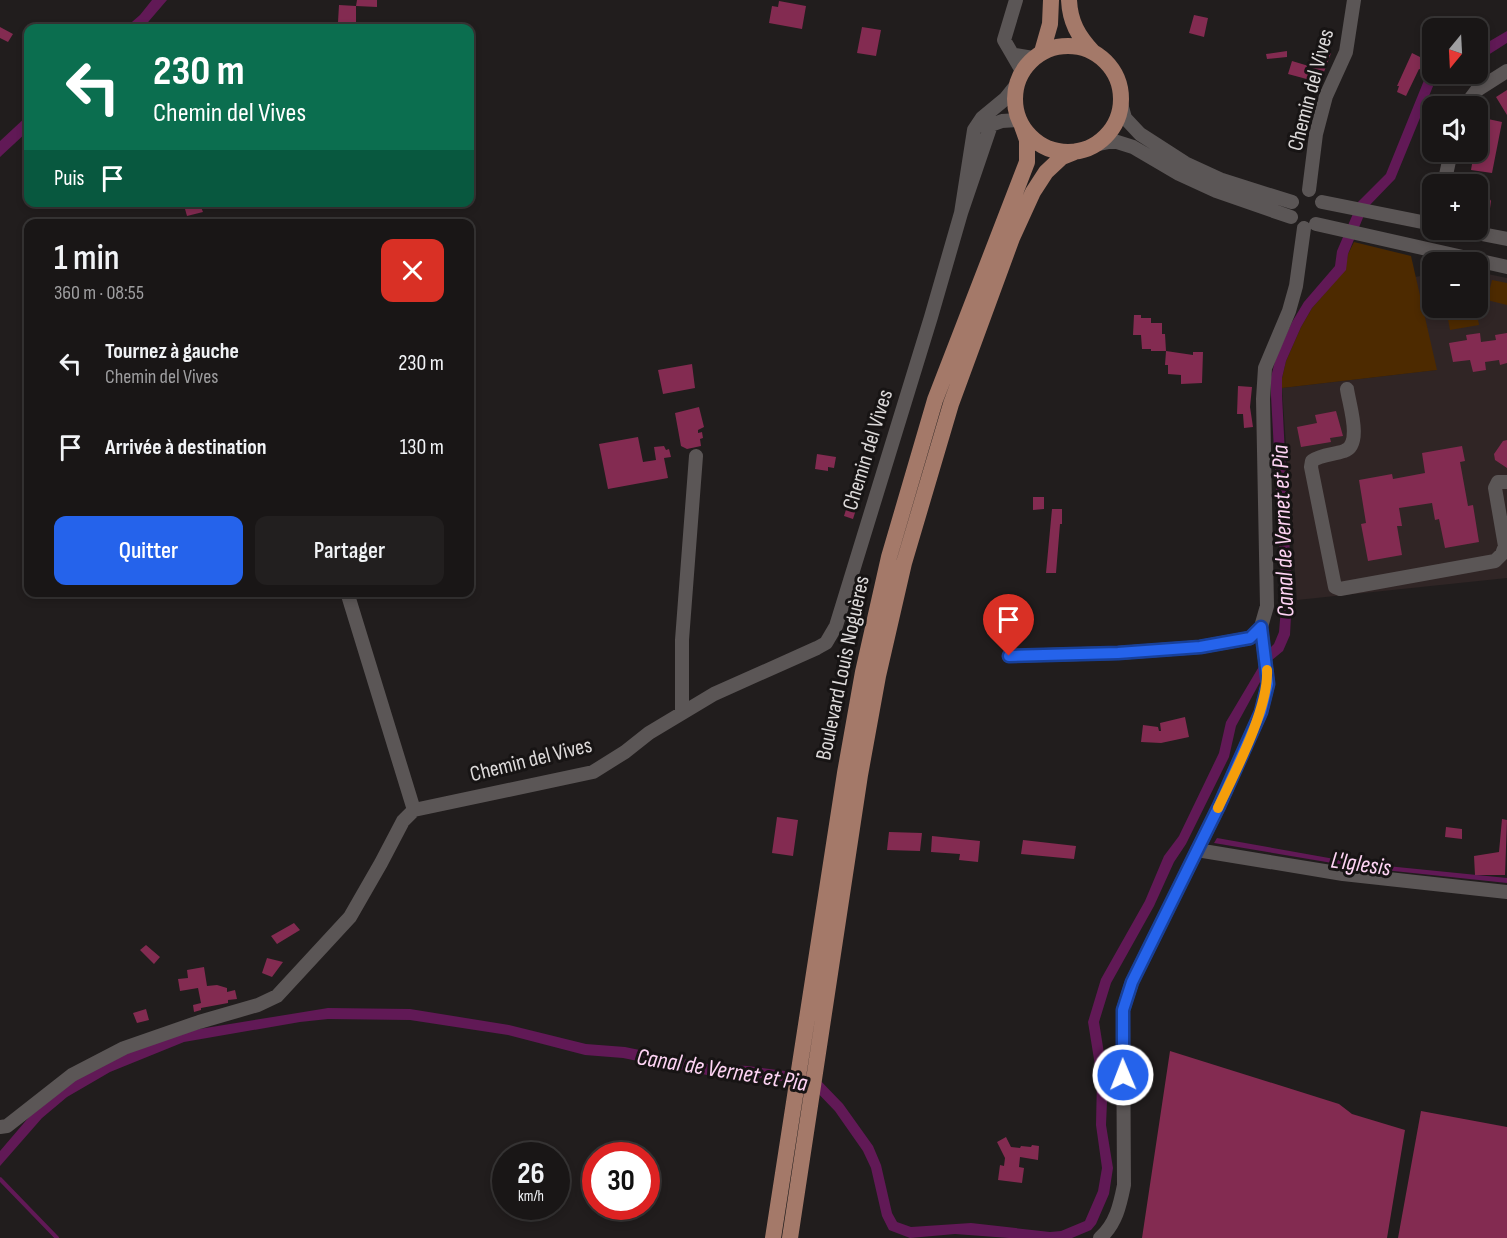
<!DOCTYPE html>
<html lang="fr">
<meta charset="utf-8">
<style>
body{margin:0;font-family:"Sofia Sans Condensed",sans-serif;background:#221f1f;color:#f1f3f6;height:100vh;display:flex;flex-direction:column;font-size:22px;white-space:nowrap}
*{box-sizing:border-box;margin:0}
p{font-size:20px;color:#9f9fa1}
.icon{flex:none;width:33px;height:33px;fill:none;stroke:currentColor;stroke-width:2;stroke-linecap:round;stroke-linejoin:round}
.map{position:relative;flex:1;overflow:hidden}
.details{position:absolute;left:24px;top:219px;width:450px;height:378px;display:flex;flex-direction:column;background:#191616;border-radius:12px;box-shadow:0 3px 9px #0003,0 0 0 2px #373535}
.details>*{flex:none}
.top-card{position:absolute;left:24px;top:24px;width:450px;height:183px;border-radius:12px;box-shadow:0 3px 9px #0003,0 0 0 2px #373535;background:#0b6e4f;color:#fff;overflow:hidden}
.needle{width:39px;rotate:198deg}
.fabs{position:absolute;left:1422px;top:18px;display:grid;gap:12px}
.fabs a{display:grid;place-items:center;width:66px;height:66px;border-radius:12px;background:#191616;box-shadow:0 3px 9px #0003,0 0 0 2px #373535;font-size:30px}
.speed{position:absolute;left:492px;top:1142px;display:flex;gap:12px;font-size:30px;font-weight:700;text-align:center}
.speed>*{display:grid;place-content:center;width:78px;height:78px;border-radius:50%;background:#191616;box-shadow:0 3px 9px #0003,0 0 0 2px #373535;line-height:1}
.speed small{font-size:15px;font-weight:400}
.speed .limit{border:9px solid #d22;background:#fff;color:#111}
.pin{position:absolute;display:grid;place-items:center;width:51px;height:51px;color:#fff;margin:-62px -26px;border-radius:50% 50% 50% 0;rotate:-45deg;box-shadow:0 0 6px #0007}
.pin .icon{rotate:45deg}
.me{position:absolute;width:66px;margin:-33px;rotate:359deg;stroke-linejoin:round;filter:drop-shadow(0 0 4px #0008)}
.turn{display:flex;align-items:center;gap:21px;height:126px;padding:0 30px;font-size:27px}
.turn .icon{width:78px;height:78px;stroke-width:2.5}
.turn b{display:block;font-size:42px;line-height:51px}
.then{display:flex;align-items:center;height:57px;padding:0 30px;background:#0003;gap:12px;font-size:22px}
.round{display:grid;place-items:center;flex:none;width:63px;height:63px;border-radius:12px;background:#221f1f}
.headline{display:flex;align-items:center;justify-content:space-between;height:102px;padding:0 30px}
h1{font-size:36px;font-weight:600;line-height:45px}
.primary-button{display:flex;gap:12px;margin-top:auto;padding:12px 30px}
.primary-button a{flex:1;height:69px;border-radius:12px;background:#2563eb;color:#fff;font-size:24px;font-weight:600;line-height:69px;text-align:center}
.primary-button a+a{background:#221f1f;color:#f1f3f6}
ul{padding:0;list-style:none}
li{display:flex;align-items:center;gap:18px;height:84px;padding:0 30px}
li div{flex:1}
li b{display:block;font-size:22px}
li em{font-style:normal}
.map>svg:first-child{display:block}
.built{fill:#302525}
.green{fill:#4d2a00}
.water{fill:#611956}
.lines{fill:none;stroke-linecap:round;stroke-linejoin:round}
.stream{stroke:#611956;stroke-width:4}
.building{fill:#832b51}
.minor{stroke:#5b5656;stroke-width:14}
.major{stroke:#a47969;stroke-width:16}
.route-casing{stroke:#184099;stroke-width:15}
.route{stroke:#2563eb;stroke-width:10}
.slow{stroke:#f59e0b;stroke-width:10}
.labels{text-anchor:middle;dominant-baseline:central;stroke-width:6;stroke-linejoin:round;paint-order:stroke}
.street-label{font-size:22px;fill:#dddada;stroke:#171414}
.water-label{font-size:24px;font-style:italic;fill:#fed4f4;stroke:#171414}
</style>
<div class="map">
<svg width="1507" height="1238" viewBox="0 0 1507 1238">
<rect width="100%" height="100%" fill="#211d1d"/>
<path class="built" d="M1478,272L1507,278V578L1297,600L1282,388L1436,370L1415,277L1432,274V308H1478Z"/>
<path class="green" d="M1354,242L1411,256L1437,370L1282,388V378L1286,361L1301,327L1312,308L1345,270L1348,254Z
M1492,280L1507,283V305L1487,300Z
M1446,308H1476L1479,325L1450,330Z"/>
<path class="water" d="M152,0H167L143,28H125L140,15Z
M1507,31V43L1485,57L1478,59V48Z
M1432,65V74H1438L1395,179L1367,208L1348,254L1346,270L1312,308L1301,327L1286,361L1282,378V395L1292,596L1290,635L1283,651L1272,660L1236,726L1229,757L1186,844L1174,862L1154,906L1111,983L1099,1022L1108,1078L1106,1125L1113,1168L1109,1194L1096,1224L1091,1230L1072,1238H1009L955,1234L910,1238L889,1230L882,1216L871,1168L863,1151L835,1111L810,1085L747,1076L707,1075L623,1058L585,1055L508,1035L410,1020L328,1019L300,1022L184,1042L110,1072L67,1097L42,1118L0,1166V1151L35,1110L61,1088L106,1062L181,1032L328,1008L410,1009L509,1025L586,1044L625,1047L708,1064L748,1066L815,1075L843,1104L873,1146L881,1165L892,1213L897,1222L911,1227L971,1223L1050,1232L1061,1231L1085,1221L1098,1191L1102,1168L1096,1125L1097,1078L1088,1022L1101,979L1145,901L1164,856L1179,836L1219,753L1226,722L1270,648L1274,644L1279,632L1282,596L1271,396V377L1276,357L1292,322L1304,302L1335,266L1337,251L1358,202L1386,174L1429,68Z
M28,115V131L0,157V141Z
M1217,838L1357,863L1507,878V883L1356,867L1214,843Z"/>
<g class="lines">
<path class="stream" d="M0,1179L57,1238"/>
</g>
<path class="building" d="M357,0H377V7L356,6Z
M779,1L806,6L802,29L769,23L772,6L778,7Z
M339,5L356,6V23L338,22Z
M1194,15L1208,18L1204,37L1189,33Z
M0,27L13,34L8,42L0,38Z
M862,27L881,30L876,56L857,53Z
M1321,50L1331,53L1321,80L1314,81L1288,74L1292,61L1312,67L1318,61Z
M1287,51V57L1267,59L1266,54Z
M1412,53L1426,60L1422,70L1419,69L1406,96L1397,92L1399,86H1397Z
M1507,90V115L1496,97Z
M1488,119L1502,122L1492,173L1471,170L1473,158L1481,159L1483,146L1478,145V133L1485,134Z
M1478,188L1485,191L1491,201L1488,223L1478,222Z
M183,202H199L203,212L187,216Z
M1134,315H1141V318H1151V323H1162V334H1165L1166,351H1151V349H1142L1141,335H1133Z
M1480,333L1481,342L1496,340L1495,335L1507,333V363L1500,365L1499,360L1485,362L1486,370L1473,372L1470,360L1453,362L1449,343L1467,340L1466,335Z
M1166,351L1193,355V352H1203L1202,383L1181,384V375L1168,374V365H1165Z
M692,364L695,388L663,394L658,370Z
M1238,386L1252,387L1250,407L1253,427L1244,428L1243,414H1237Z
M699,407L704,427L698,430V433L702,432L703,438L700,439L701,446L687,449L681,446L675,413Z
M1336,411L1343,436L1330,438L1331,442L1301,447L1297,427L1317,423L1315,415Z
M638,437L643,462L656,460L654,447L664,446L666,450L669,449L671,457L664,458L668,478L608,489L599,444Z
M1507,440V468L1495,460L1494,454L1503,441Z
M1462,446L1465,461L1460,462L1468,506L1473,505L1479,542L1445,548L1439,519L1435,520L1432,503L1399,508L1402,526H1397L1402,555L1368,561L1361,524L1366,523L1359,480L1392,474L1393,479L1425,473L1422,453Z
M817,454L836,457L834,468L828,467V471L815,469Z
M860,465L869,468L853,519L844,516Z
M1033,497H1044V509L1033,510Z
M1052,509H1062V524H1060L1056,573H1046Z
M1185,717L1189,737L1161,743L1141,742L1143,725L1158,727L1159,731H1161L1160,723Z
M777,817L798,820L793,856L772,853Z
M1502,819L1507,820L1505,875H1475L1474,856L1499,852Z
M1446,827L1462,829V839L1445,837Z
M889,832L922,833L920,851L887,850Z
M932,836L980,841L978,862L959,860L960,854L931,852Z
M1023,840L1076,846L1074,859L1021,854Z
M294,923L300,930L277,944L271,936Z
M146,945L160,957L154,964L140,950Z
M267,958L283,962L272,977L262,973Z
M204,967L207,986L217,985L227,988V992L235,990L237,999L228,1000V1003L201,1008V1010L194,1012L193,1005L201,1003L198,988L180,991L178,979L188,978L187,970Z
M146,1009L149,1020L137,1023L133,1013Z
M1170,1051L1339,1104L1352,1114L1405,1130L1387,1238H1142Z
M1421,1111L1507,1127V1238H1398Z
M1006,1137L1011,1147L1020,1148L1021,1146L1031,1147L1032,1145L1039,1146L1038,1160L1020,1157L1019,1167L1024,1168L1022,1183L998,1180L1000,1165L1004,1166L1005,1158L997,1142Z"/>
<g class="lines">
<path class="minor" d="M1016,0L1004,40L1022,71
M1015,55L1033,58
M1017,84L1005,99L982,118L974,130L961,213L991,125L1002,121L1019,120
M1121,104L1125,118L1140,134L1185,163L1222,180L1292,202
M1465,106L1477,90L1507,71
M1094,145L1114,141L1133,147L1179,174L1216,191L1291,217
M1444,184L1451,152
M1309,190L1316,134L1326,96L1346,52L1354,0
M1322,202L1432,224
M1316,224L1507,267
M1461,230L1507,239
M1347,389C1349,404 1363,445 1344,451C1333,455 1322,454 1312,461L1311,467L1335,587L1340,589L1495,561L1502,554L1505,546L1495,488L1498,482H1507
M347,592L414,810
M1009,656L1118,653L1200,647L1250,638L1261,627L1267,606L1263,399L1265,368L1289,311L1296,286L1304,228
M682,712V640L696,456
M1197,850L1343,874L1507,892
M0,1127L7,1126L72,1075L124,1048L199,1022L258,1005L277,996L350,917L381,863L403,821L414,810L593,772L625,752L649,733L714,694L817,648L826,643L836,626L931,317L961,213
M1100,1238C1116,1224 1120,1205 1124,1185L1123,1010L1132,982L1219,806L1261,712L1268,684L1261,627"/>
<path class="major" d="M1069,0C1070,22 1078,36 1093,52
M1015 99a53 53 0 1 1 106 0a53 53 0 1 1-106 0Z
M1042,52L1050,24L1051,0
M773,1238L845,773L863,672L889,557L935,400L1027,162V140L1022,126
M790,1238L860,775L878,676L904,563L951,404L1012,238L1033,192L1046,172L1062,157L1077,151"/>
</g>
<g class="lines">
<defs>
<path id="route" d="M1009,656L1118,653L1200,647L1250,638L1261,627L1268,684L1261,712L1219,806L1132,982L1123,1010V1075"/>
</defs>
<use href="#route" class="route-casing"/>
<use href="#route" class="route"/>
<path class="slow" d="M1218,808C1235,772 1269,708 1267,670"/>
</g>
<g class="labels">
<g class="street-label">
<text transform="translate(1311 90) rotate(-75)">Chemin del Vives</text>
<text transform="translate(868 450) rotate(-73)">Chemin del Vives</text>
<text transform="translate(843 668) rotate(-78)">Boulevard Louis Noguères</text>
<text transform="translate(531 760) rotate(-14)">Chemin del Vives</text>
</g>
<g class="water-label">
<text transform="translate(1283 531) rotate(-92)">Canal de Vernet et Pia</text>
<text transform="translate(1361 864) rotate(8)">L'Iglesis</text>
<text transform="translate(722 1070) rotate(9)">Canal de Vernet et Pia</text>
</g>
</g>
</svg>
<div class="fabs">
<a><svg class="needle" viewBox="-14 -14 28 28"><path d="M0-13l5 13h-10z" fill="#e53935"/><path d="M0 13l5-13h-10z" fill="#9f9fa1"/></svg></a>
<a><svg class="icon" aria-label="sound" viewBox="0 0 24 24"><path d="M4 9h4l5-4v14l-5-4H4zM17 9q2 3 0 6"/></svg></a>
<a>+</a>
<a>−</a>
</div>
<div class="speed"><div>26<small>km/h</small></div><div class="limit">30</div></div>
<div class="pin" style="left:1009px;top:656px;background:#d93025"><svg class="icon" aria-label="arrive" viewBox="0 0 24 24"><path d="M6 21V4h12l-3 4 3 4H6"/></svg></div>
<svg class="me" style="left:1123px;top:1075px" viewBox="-20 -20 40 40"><circle r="17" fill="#2563eb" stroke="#fff" stroke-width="3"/><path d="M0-11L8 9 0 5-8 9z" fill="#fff"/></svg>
<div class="top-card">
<div class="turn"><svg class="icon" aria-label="left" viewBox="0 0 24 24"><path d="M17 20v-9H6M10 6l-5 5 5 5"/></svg><div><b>230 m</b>Chemin del Vives</div></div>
<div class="then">Puis<svg class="icon" aria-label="arrive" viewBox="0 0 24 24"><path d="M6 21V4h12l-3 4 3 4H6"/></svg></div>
</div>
<section class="details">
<div class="headline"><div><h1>1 min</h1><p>360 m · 08:55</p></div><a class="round" style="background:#d93025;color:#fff"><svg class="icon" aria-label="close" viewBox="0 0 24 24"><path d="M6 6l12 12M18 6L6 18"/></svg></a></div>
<ul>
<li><svg class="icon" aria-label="left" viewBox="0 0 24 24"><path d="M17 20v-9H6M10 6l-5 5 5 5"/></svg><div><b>Tournez à gauche</b><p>Chemin del Vives</p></div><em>230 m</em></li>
<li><svg class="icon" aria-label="arrive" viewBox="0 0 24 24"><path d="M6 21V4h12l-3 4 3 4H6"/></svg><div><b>Arrivée à destination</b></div><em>130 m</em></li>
</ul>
<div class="primary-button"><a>Quitter</a><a>Partager</a></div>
</section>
</div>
